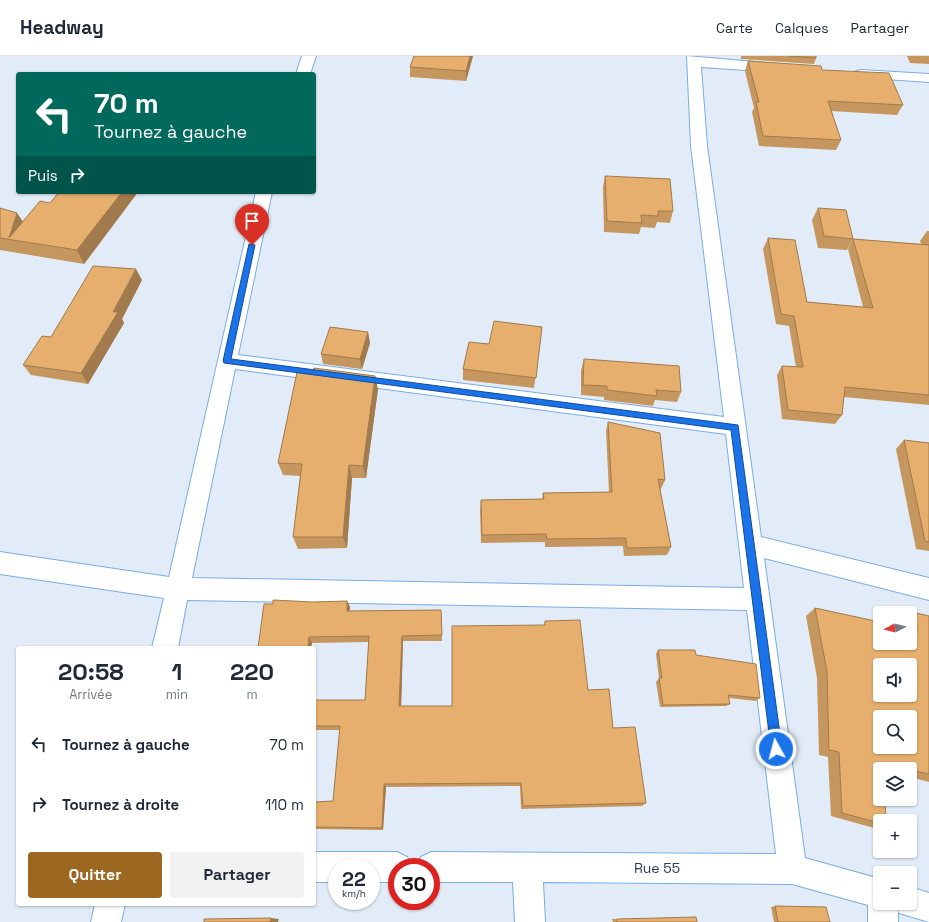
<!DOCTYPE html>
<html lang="fr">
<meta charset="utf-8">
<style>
body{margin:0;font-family:"Space Grotesk",sans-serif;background:#f2f2f3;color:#1f2937;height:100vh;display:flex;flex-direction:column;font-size:15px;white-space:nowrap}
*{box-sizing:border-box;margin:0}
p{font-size:13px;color:#747a83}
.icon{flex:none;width:22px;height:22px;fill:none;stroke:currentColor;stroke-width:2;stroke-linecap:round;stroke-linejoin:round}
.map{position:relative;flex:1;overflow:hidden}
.drawer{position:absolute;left:16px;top:590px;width:300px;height:260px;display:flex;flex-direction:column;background:#fff;border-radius:4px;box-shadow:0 1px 3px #0004}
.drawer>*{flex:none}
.top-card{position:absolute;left:16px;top:16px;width:300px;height:122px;border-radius:4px;box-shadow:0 1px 3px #0004;background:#00695c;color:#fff;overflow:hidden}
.needle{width:26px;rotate:263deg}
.tools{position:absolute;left:873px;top:550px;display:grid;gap:8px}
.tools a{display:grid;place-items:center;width:44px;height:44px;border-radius:4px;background:#fff;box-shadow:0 1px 3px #0004;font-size:20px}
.speed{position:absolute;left:328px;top:802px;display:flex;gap:8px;font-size:20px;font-weight:700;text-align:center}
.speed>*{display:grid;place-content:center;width:52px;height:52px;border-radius:50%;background:#fff;box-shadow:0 1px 3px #0004;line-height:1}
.speed small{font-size:10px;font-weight:400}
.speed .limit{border:6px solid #d22;background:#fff;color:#111}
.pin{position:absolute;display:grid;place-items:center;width:34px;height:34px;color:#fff;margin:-41px -17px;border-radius:50% 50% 50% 0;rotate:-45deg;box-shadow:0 0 4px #0007}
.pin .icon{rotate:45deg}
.me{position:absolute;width:44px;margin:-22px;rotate:353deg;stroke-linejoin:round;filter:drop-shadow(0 0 3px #0008)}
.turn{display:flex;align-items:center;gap:14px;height:84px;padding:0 12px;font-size:18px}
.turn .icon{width:52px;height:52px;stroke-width:2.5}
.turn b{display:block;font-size:28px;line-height:34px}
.then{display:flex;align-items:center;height:38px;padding:0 12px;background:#0003;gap:8px;font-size:15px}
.eta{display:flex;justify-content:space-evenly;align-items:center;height:68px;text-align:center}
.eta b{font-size:24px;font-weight:800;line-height:28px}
.button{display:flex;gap:8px;margin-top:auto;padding:8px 12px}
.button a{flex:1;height:46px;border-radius:4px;background:#9c6720;color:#fff;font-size:16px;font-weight:800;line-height:46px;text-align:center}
.button a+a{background:#f2f2f3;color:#1f2937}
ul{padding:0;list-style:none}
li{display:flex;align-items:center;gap:12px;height:60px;padding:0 12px}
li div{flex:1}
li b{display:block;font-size:15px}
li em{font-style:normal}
header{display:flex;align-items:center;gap:24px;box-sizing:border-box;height:56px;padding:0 20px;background:#fff;border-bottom:1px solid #e0e1e3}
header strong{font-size:19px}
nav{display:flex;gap:22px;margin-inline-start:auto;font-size:14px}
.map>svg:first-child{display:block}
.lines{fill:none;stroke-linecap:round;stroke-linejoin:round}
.minor-casing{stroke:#79ade2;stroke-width:2}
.minor{fill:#fff;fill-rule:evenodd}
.wall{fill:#c6965f}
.shaded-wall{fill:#a17a4d}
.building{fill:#e6af6e;stroke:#a17a4d;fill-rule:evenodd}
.route{fill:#1a73e8;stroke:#114b97}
.labels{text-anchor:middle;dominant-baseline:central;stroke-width:3;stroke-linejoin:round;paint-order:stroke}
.near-street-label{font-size:14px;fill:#293f55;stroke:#fff}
</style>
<header>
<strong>Headway</strong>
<nav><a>Carte</a><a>Calques</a><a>Partager</a></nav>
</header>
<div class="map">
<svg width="929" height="866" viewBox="0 0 929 866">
<rect width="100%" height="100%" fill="#e2ecf8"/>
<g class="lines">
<defs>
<path id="minor" d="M302,0H316L310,18H296Z
M687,0L777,8L782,9L784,12L782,15L777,16L701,11L707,90L761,481L929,522V544L764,502L805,802L880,823V847H910V831L929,837V866L899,857L898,854V866H868V849L792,828L543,826L545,866H515L513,826H431V811H416L421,801L431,796L776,798L747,554L187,544L178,592H152L164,542L0,518V496L169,521L256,136H272L238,299L724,361L691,90ZM235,313L726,378L744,532L192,522Z
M861,14L929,18V26L856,21L854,18L856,15Z
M314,796H397L407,801L412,811H397V826H371V811H337V826H314Z
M95,848H125L121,866H91Z"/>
</defs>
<use href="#minor" class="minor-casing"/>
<use href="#minor" class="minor"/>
</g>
<path class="wall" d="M473,0L466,25L410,21V11Z
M741,0H816V2L814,8L741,3Z
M907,0H929V8L910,7Z
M748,5L822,14L903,49L897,59L831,55L841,84L836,94L759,90L752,56L754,52L745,15Z
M605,120L673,155L670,167L657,166L655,172L641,171L639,178L604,176L603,131Z
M59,136H138L84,208L0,194V152L23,166L50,147Z
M818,152L853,183L847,194L818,192L812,164Z
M927,175H929V349L844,341L842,359L835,368L782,363L777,319L782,310L796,311L789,270L776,268L763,193L768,182L807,246L863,251L848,193L853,183L921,188L920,185Z
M142,224L122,263L124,267L88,328L31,319L23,309L51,281Z
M542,271L534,332L463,324V313L489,288Z
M368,276L370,287L362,313L323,308L321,298Z
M584,303L681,336L677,346L655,344L653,350L604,344V341L581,339V314Z
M312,316L378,333L366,422H352L347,492L298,493L293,481L300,420L283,419L278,407Z
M608,366L665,424L661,433H660L671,491L667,499L624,500L623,490L545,491V486L481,487L480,453L481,444L542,443L543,437L609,436L606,375Z
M904,384L929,387V495L916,493L896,393Z
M347,545L350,551L349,555L441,554L442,585H403L401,650H452L544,569L545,565L588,634L613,672L646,747L642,750L521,753L520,730L386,731L383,774L314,773V746L333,745L340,674H314V644H365L369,586L312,587L311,592H258L313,546Z
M815,552L910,587V561L916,557L929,560V726L910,721V713H880V770L874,772L831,760L828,701L819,699L817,622L806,560Z
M658,594L696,599L760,642L756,645L729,642L730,648L726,650L660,651L656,626L659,622L656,598Z
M775,850L830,866H774L771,851Z
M612,863H617L697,866H613Z"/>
<path class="shaded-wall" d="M470,0H473L466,25V15Z
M122,136H138L84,208L77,194Z
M17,157L26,170L9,182Z
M136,213L142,224L122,263L124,267L88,328L81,317Z
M368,276L370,287L362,313L360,303Z
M375,320L378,333L366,422L363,410Z
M349,409L352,422L347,492L343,481Z
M347,545L350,551L349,561L347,555Z
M402,580L403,585L401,655L399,650Z
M309,581L312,587L311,592H308Z
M384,728L386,731L383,774L382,772Z
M271,862L279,863L278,866H270Z"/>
<path class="building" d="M414,0H470L466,15L410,11Z
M788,0H816V2Z
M748,5L821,10L822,14L889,17L903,49L828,45L841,84L763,80L756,46H759Z
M605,120L670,123L673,155H658V160L641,159L642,167L607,165Z
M59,136H122L77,194L0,182V152L17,157L9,182L40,145L50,147Z
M818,152L846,154L853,183L824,180Z
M768,182L795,184L807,246L873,252L853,183L929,189V339L845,331L842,359L788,354L782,310L803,311L794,260L781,258Z
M93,210L136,213L113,256H118L81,317L23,309L42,280L51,281Z
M494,265L542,271L536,322L463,313L469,286L489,288Z
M330,271L368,276L360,303L321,298Z
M584,303L679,310L681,336L656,334L657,340L607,334V330L583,329Z
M314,312L375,320L363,410L349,409L343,481H293L302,408L278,407L297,316H312Z
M608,366L660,377L665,424L658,423L671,491L627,492L626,482L547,483L546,478L482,479L481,444L544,443L543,437L612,436Z
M904,384L929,387V486L925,485Z
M273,544L313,546L347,545V555L441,554L442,579L402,580L399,650H452V570L545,569V565L580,564L588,634L609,633L613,672L635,671L646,747L523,750L521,727L384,728L382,772L314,771V746L333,745L340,670H314V644H365L369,580L309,581L308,592H258L264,548H273Z
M815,552L880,566V587H910V573L917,575L916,557L929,560V718L910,714V713L883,707V713H880V743H885L886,765H880V767L842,757L839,696L829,694L827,616ZM880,609H910V639H880ZM880,661H910V691H880Z
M658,594H695L696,599L756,608L760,642L728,639L730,648L663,649L659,622H662Z
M775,850L826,851L830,866H778Z
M696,861L697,866H617V863Z
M271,862L270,866H204V863Z"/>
<path class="route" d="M249,188L255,189L231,303L738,369L782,693L780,697L776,698L772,697L771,693L731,374L224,307L223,305Z"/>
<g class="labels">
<g class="near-street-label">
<text x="657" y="812">Rue 55</text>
</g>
</g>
</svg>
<div class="tools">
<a><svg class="needle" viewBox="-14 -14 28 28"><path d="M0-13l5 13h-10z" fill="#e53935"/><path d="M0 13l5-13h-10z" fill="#747a83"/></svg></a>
<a><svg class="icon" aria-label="sound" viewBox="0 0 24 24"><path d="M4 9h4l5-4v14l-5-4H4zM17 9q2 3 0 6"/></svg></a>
<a><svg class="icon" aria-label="search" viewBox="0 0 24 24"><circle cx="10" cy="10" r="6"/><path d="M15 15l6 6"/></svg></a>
<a><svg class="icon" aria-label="layers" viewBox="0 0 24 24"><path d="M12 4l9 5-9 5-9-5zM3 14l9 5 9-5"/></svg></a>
<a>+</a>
<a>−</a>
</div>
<div class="speed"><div>22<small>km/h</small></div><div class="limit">30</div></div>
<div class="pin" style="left:252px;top:189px;background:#d93025"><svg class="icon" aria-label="arrive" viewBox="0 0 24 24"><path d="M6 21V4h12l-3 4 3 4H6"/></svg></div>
<svg class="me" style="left:776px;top:693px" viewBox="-20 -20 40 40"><circle r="17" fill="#1a73e8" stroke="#fff" stroke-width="3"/><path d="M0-11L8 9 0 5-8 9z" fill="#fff"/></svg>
<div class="top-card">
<div class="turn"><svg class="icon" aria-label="left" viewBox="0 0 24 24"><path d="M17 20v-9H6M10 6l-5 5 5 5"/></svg><div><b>70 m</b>Tournez à gauche</div></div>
<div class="then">Puis<svg class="icon" aria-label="right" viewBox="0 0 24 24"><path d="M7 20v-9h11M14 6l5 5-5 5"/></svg></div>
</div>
<section class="drawer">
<div class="eta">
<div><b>20:58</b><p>Arrivée</p></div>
<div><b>1</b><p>min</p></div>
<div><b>220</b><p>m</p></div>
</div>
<ul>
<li><svg class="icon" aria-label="left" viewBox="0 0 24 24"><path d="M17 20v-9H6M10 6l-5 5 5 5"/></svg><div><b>Tournez à gauche</b></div><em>70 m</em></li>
<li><svg class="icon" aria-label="right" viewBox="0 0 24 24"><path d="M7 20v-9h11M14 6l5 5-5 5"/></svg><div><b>Tournez à droite</b></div><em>110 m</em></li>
</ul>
<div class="button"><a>Quitter</a><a>Partager</a></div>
</section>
</div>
